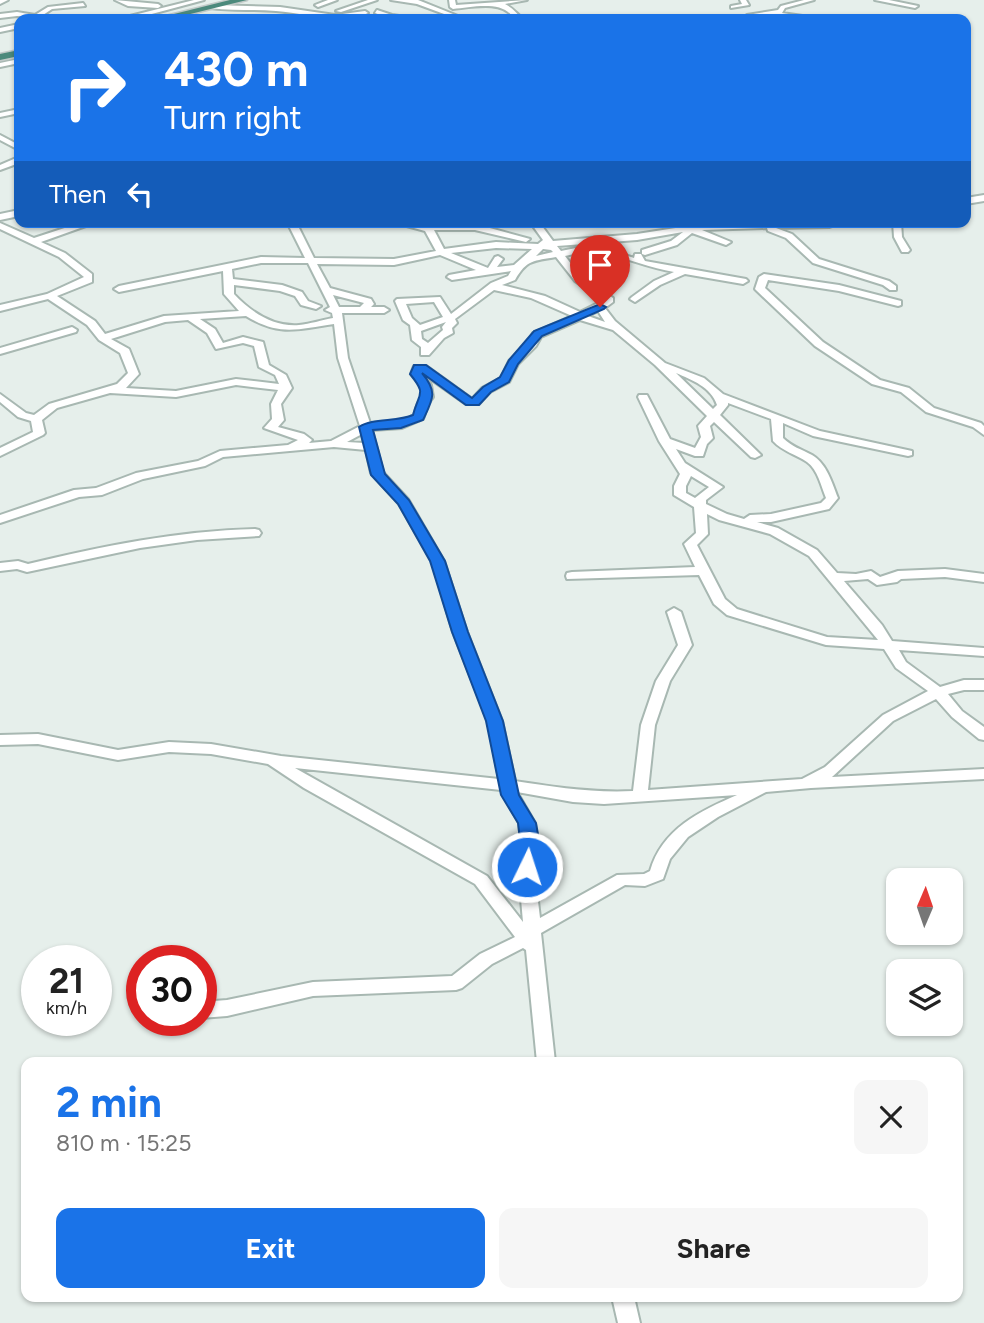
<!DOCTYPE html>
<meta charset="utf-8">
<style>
body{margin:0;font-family:Figtree,sans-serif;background:#f6f6f6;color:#222;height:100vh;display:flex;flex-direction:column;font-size:26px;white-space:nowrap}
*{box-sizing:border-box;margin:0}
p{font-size:23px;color:#767676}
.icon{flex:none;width:38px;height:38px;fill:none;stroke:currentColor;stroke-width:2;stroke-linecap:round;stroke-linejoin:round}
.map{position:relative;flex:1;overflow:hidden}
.drawer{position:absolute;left:21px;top:1057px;width:942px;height:245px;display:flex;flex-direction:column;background:#fff;border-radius:14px;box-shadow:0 2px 5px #0004}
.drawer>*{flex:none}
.banner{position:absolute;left:14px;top:14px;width:957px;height:214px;border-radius:14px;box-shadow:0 2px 5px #0004;background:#1a73e8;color:#fff;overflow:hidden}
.needle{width:46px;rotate:2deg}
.buttons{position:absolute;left:886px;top:868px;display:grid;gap:14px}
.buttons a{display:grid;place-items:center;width:77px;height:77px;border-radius:14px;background:#fff;box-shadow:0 2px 5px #0004;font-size:35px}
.speed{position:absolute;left:21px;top:945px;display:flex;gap:14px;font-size:35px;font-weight:700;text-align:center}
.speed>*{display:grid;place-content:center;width:91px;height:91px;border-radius:50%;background:#fff;box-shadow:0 2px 5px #0004;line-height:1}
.speed small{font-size:18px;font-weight:400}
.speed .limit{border:10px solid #d22;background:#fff;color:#111}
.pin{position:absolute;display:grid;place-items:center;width:60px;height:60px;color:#fff;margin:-72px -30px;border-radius:50% 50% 50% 0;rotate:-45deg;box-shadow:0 0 7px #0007}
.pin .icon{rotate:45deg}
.me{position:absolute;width:77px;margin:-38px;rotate:4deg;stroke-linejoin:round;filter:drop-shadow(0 0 5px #0008)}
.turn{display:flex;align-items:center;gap:24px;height:147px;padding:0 35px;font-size:32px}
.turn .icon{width:91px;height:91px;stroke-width:2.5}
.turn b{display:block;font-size:49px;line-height:60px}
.then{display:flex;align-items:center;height:66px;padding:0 35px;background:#0003;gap:14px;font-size:26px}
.round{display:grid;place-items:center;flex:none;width:74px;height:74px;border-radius:14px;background:#f6f6f6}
.head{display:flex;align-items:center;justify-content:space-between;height:119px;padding:0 35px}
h1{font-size:42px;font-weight:700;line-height:52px;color:#1a73e8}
.button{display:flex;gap:14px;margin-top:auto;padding:14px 35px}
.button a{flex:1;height:80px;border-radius:14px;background:#1a73e8;color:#fff;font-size:28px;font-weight:700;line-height:80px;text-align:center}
.button a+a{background:#f6f6f6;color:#222}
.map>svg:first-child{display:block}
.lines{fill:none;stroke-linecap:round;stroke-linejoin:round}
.minor-casing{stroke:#a8b8b2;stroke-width:4}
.trunk-casing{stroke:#c2cac8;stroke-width:3}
.minor{fill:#fff;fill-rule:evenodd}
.trunk{fill:#4c8a7c;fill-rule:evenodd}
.route{fill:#1a73e8;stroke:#114b97;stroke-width:2}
</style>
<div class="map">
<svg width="984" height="1323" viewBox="0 0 984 1323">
<rect width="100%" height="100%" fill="#e6efeb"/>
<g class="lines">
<defs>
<path id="minor" d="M0,0H8L0,4Z
M115,0L158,4L161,6L158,8L128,6Z
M194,0H204L133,19H70L73,17H126Z
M328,0H337L318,7L315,5Z
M368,0H377L341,12L336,11Z
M391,0H418L458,16L455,18L417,4Z
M449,0H455L456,5L527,0L505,4C513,8 517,14 523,19L513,18C504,0 472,7 453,9L450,7Z
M740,0H746L749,5L731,8V6L742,4Z
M804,0H814L785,8L782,13L823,19L747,15L778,10L781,6Z
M875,0H889L918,6L915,8Z
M83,3L85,6L52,9L40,17L46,19L17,16L0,18V14L17,12L35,15L48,7Z
M212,5L280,7L335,15L365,11L368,13C340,26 306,13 276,11C254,9 232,11 210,8Z
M377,10L392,15L420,19H391L375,13Z
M19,24V28L0,32V28Z
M19,59V63L0,67V63Z
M19,109V113L0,117V113Z
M0,135L19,145V150L0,140Z
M16,158H19V163L0,170V165Z
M984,195V201L966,204V198Z
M19,210V216L0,220V214Z
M83,222H97L41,242L65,253L92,274V282L57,296L95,321L105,334L164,316L239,311L224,294L223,271L119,292L114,289L119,286L261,257L305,258L287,222H296L314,258L394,259L436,251L425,231L392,222L475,224L530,239L526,242L475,230H434L444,249L496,242L538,244L543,240L530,222H539L553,241L637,234L682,227L686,224L696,225L699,222L706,224L832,222V226L829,227L776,228L792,234L819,259L889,281L896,286V290H890L883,285L813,263L786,238L768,231L767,228L702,230L731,242L726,245L692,233L677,245L645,255L642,254V250L671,241L683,232L637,240L557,246L561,251L581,247L616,248L621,251L619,253L634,258L635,254H641L645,261L746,279L748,281L743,284L685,274L660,285L635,302L630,299L632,297L654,281L674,272C649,268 627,258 604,253C591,251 577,253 565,256L581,277L613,298V302L605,308L615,321L665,363L704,378L723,394L820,431L912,451V455L908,456L813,436L783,423V438C792,447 801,449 812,455C827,464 832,483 838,498L829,509L771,522H757L778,528L817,550L837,573L856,574L871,571L880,577L898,571L945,569L984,574V582L945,577L901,579L897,582L877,585L868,579L844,581L882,625L892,641L984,648V656L899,650L906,662L940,687L964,680H984V690H964L948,694L962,711L984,727V740L979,739L952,717L936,699L893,721L832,777L984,769V779L811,788L766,792L718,817L688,837L670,859L663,879L645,886L625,885L541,933L555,1062H537L526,950L523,948L492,964L462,988L456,990L313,996L227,1016L201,1018V1002L227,1000L313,982L452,976L480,954L515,937L475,884L304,788L268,764L211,754L169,752L118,760L38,744L0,745V735L38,734L118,750L169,742L211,744L281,756L499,779L488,721L453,632L432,561L399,504L371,473L366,450L334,447L223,457L205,466L143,479L102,495L79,497L0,523V515L74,490L96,488L136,473L198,461L220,451L288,445L298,440L264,428L272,419L271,404L278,390L236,385L176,397L110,393L57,408L42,420L45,433L43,435L0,456V448L33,432L31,421L18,417L0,402V394L26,413L34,415L49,404L117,384L128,373L120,353L99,340L87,325L48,299L0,311V305L47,294L84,277L59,257L0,229V223L34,238ZM496,248L532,249L514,265L497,267L503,259L498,256L495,257L488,268L451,253ZM543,249L551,250L553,252L536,256ZM440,255L476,270L449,275L447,277L452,280L511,271L508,276L491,283L451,314L440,297L397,299L395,301L403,320L410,325L412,340L421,347V355H429L444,338L453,333L452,328L457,323L455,319L494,290L531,298L572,316L533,333L528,342L509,361L501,378L482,388L472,399L426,366H414L411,374L421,386L423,397L418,403L414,415L400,422L370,423L348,358L342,313H384L389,310L384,307H371L374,304L371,299L330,288L317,264L394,265ZM556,257L575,281L604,300L580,312L545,296L502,285L515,280C527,259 534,261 556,257ZM261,263H308L330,307L325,310L332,313L333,318C322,320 310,324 299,325C273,327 251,312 234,294V285L280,291L295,296L301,305L316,309L321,306L308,301L302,292L282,285L233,279L232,269ZM333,295L364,303L360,307H339ZM434,302L443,317L420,325L412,318L406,304ZM598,311L605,322L588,316ZM246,316C280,337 298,329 334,324L338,358L360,426L331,441L309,443L312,440L304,434L278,427L284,420L281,404L292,388L286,375L269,365L263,342L243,337L223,343L215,329L200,319ZM188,320L207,333L216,349L243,343L254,346L259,367L275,375L279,384L236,379L176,391L126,388L139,374L129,349L111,339L165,322ZM580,320L613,330L655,365L707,416L698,426L701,437L695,448L670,439L647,395H639L638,397L659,441L680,474L674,486V495L694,507L696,533L684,544L695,567L572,572L567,573L566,576L567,579L699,575L714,604L727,615L826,645L884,649L896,668L928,691L883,715L825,767L802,779L648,790L655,725L670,681L692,645L681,612L674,608L667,612L678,645L656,681L641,725L633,791C592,793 555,787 515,781L502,721L467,632L444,561L408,499L383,472L372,430L402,428L423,419L428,404L433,397L431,385L422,373L466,404H479L490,392L509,382L518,364L536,346L541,337ZM446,322L442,327L443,330L428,343L422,339L421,331ZM676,373C692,380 711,387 717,405L713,409ZM728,403L771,419L773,441C783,452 796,454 807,462C818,470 821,486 826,498L821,503L771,514L750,515L744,519L727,514L706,504V500L723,487L685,463L676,449L695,456H703L707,444L713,438L710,426L714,422L751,457L755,458L761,455L720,415L728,405ZM362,434L364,443L347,442ZM691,476L709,487L695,498L686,493V486ZM707,514L719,520L770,534L809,556L878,640L827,637L737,609L725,599L697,545L708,534ZM295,768L501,790L519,823L521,840L519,876L523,922L487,876ZM517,792L573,802L604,804L737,795C700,811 662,829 650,871L644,874L617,875L540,918L535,876L537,840L535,823Z
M893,222H901L902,237L910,250L908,252H902L894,237Z
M764,274L839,285L901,301V305L898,306L839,291L768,280L765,288L823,342L880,380L909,388L934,408L981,423L984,426V435L973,427L926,412L901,392L872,384L815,346L757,291L755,289L759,277Z
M72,327L77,330L76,332L0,354V348Z
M255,529L259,530L261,533L259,536L197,540L140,548L27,572L17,569L0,571V563L18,561L28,564C103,546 177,531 255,529Z
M612,1297H634L640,1323H618Z"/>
<path id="trunk" d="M230,0H247L170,19H154Z
M19,50V56L0,60V54Z"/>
</defs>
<use href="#minor" class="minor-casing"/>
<use href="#trunk" class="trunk-casing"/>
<use href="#minor" class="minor"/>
<use href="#trunk" class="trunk"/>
</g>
<path class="route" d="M600,304L606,307L604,309L542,336L518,364L509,382L491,392L479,405H466L422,373C438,392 433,399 423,420L401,428L373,430L385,474L409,500L445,561L468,632L503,721L519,795L536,823L539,840L533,872H520L517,867L520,840L518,823L501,795L486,721L452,632L430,561L398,504L371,475L359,427C372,418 397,422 413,415C419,392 427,395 410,374L414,365H426L472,398L483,387L500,377L509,360L534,331Z"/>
</svg>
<div class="buttons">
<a><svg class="needle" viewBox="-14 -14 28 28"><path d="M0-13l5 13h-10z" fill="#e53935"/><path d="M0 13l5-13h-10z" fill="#767676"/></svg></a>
<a><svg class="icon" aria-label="layers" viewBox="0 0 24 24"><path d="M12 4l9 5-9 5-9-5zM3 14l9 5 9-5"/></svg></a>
</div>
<div class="speed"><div>21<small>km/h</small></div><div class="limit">30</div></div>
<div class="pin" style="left:600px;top:307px;background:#d93025"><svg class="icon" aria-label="arrive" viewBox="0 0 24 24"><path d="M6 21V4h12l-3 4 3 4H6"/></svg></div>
<svg class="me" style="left:527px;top:867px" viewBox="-20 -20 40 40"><circle r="17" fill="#1a73e8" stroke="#fff" stroke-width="3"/><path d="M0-11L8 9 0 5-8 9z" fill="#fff"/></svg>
<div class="banner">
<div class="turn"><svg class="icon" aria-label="right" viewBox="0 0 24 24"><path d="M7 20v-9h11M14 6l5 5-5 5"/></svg><div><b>430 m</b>Turn right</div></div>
<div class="then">Then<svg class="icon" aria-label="left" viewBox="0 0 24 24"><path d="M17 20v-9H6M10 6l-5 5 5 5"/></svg></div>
</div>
<section class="drawer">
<div class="head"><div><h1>2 min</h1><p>810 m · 15:25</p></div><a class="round"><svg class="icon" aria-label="close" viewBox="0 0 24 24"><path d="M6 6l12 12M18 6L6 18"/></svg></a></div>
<div class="button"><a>Exit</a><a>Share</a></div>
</section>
</div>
